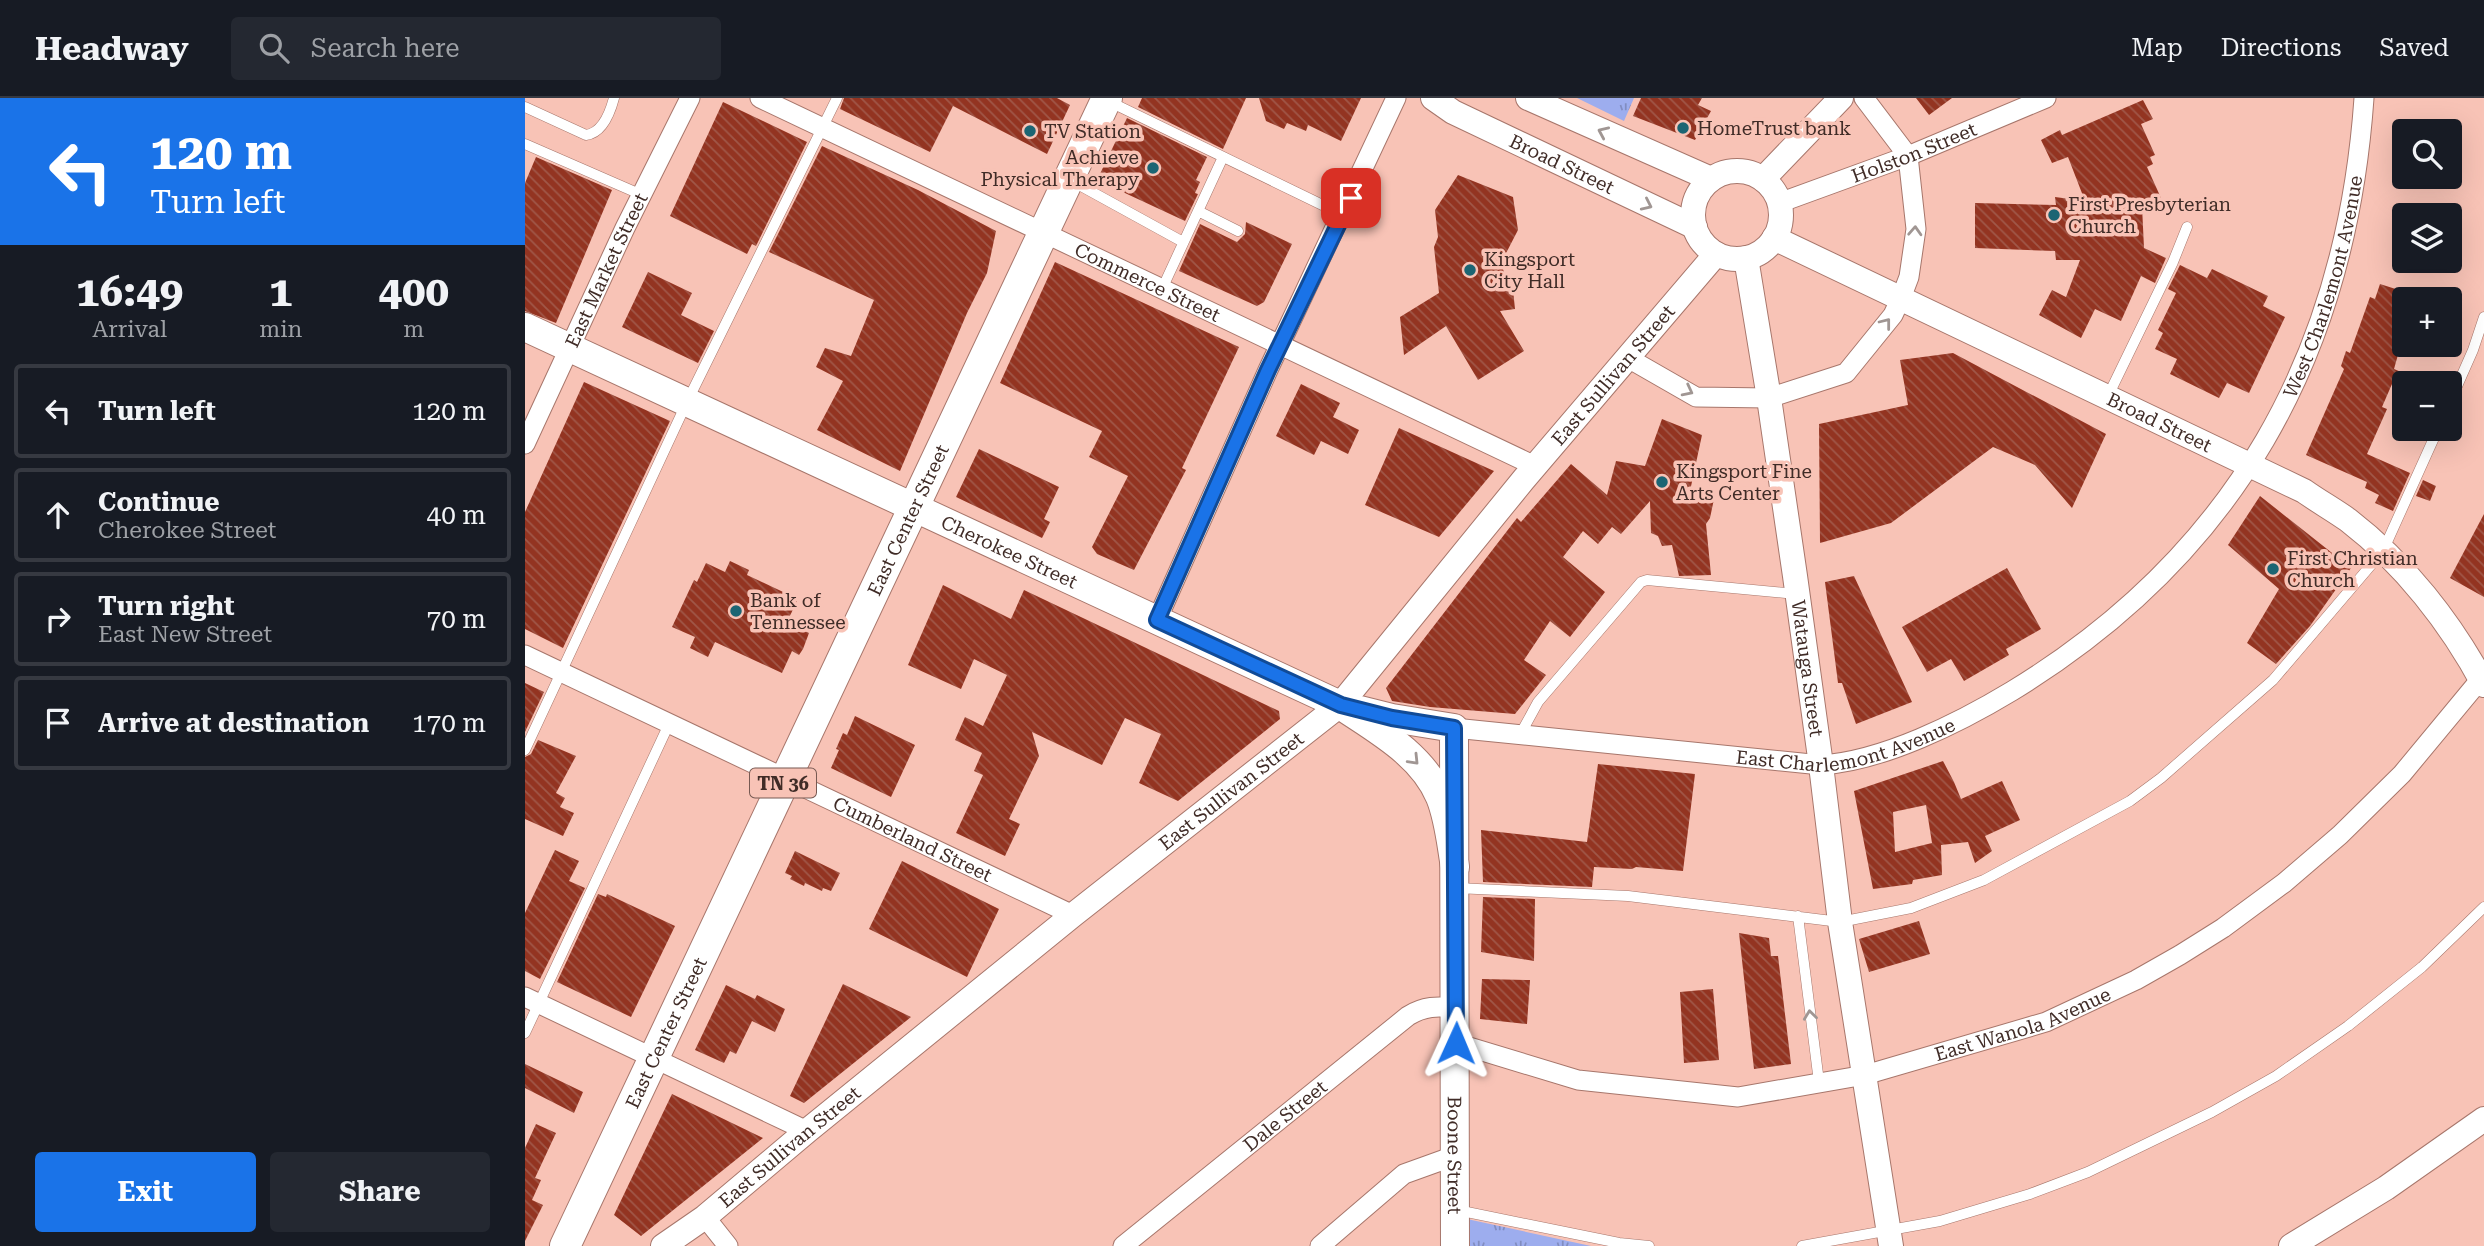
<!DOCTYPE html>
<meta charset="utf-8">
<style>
body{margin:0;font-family:"Roboto Serif",serif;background:#242831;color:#f1f3f6;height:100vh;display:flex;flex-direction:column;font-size:26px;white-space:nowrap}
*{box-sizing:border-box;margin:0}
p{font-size:23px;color:#9ea1a6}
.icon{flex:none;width:38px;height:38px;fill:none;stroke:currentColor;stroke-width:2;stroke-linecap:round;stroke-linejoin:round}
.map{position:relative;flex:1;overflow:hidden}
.drawer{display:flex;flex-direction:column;background:#171b24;width:525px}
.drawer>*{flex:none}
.hud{background:#1a73e8;color:#fff;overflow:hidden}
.tools{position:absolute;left:1867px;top:21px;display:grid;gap:14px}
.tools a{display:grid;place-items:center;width:70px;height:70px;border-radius:7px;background:#171b24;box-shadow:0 7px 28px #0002;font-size:35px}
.pin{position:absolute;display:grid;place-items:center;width:60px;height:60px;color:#fff;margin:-30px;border-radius:14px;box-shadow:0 4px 10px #0006}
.me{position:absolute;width:77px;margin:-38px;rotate:1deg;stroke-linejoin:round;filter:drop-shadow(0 0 5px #0008)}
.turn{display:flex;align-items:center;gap:24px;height:147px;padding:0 35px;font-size:32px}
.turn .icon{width:91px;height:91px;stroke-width:2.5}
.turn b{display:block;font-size:49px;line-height:60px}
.eta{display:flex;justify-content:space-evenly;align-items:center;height:119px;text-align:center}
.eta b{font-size:42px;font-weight:700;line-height:49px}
.cta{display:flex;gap:14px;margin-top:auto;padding:14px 35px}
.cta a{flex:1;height:80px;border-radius:7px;background:#1a73e8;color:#fff;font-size:28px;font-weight:700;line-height:80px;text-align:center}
.cta a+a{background:#242831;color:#f1f3f6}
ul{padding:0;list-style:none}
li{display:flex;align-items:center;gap:21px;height:94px;margin:0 14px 10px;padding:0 21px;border:4px solid #363941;border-radius:7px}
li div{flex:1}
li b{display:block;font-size:26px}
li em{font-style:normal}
header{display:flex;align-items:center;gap:42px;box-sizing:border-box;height:98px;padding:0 35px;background:#171b24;border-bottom:2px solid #363941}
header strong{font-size:33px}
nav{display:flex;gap:38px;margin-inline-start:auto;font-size:24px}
.search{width:490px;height:63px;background:#242831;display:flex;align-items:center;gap:18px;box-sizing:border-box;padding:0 24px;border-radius:7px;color:#9ea1a6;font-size:26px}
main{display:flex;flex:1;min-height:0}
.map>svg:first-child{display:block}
.grass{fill:url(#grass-tufts)}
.building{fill:url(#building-back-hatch);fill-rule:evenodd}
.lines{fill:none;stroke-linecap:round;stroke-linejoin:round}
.service-casing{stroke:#a7766b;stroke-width:11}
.minor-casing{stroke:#a7766b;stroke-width:21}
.tertiary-casing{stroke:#a7766b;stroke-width:26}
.secondary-casing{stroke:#a7766b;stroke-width:30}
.primary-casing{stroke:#a7766b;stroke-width:32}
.service{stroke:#fff;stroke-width:10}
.minor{stroke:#fff;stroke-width:19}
.tertiary{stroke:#fff;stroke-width:24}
.secondary{stroke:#fff;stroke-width:28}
.primary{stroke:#fff;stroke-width:30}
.oneway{stroke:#a09693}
.route-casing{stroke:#114b97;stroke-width:18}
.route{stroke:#1a73e8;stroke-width:12}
.poi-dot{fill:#1c6573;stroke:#f8c3b6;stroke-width:2.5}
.labels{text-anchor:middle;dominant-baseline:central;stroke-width:7;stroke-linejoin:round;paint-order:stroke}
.shield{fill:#f8c3b6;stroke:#775952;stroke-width:2}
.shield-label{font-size:18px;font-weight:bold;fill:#402c27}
.poi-label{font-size:19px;fill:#402c27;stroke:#f8c3b6;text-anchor:start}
.street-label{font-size:19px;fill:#402c27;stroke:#f8c3b6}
</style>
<header>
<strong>Headway</strong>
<div class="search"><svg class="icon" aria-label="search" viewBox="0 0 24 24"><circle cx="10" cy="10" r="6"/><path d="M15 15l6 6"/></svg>Search here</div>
<nav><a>Map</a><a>Directions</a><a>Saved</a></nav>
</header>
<main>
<section class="drawer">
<div class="hud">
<div class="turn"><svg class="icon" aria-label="left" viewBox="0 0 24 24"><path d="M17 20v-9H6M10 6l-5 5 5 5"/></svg><div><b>120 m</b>Turn left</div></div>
</div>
<div class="eta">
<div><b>16:49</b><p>Arrival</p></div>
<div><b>1</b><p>min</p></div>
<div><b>400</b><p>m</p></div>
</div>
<ul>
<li><svg class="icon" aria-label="left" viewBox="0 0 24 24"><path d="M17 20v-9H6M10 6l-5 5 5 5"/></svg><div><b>Turn left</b></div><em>120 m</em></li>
<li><svg class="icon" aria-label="ahead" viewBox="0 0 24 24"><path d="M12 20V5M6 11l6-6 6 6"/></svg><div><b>Continue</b><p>Cherokee Street</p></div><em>40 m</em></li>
<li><svg class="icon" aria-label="right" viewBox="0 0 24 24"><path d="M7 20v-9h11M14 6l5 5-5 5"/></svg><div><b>Turn right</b><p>East New Street</p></div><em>70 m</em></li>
<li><svg class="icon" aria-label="arrive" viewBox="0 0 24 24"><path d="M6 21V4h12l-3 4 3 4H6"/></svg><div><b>Arrive at destination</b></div><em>170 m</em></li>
</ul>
<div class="cta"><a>Exit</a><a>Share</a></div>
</section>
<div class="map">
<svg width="1959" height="1148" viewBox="0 0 1959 1148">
<defs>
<pattern id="grass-tufts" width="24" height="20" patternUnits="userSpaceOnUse" patternTransform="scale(1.75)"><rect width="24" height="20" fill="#9dadee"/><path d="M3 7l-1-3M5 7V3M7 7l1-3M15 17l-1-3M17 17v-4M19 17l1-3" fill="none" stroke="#818dc1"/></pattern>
<pattern id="building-back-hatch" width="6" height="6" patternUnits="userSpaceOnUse" patternTransform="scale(1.75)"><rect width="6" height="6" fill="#933421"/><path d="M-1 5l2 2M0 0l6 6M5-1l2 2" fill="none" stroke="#a05748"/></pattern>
</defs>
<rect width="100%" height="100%" fill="#f8c3b6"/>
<path class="grass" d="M1052,0H1109L1099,23Z
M942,1121L1066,1148H942Z"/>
<path class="building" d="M319,0H532L545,7L522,56L428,8L405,54L315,11Z
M617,0H721L698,51L613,9Z
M734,0H836L816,43L783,27L781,33L762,25L759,31L741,23Z
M1116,0H1177L1173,7L1186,13L1170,42L1108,18Z
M1391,0H1427L1404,17Z
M1618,2L1628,21L1616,26L1630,57L1625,59L1628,66L1622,69L1636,100L1617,108L1619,150L1641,160L1630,185L1616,178L1596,223L1570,211L1556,240L1514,217L1527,192L1541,199L1555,162H1531L1530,153L1450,150V105L1531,107L1530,99L1560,103L1543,59L1527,65L1516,42L1535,32L1537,37Z
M198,4L282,44L231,148L227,146L222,156L145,118Z
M602,20L682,59L671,82L675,84L670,95L673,96L660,123L572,82Z
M297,48L393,92L471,133L462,175L442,215L375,373L292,332L318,283L291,269L300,250L326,258L349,202L244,154Z
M11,59L87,92L31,225L0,213V85Z
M933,77L988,99L993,132L977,163L980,183L987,182L990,211L975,213L999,253L953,282L921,228L879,257L875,219L914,195L909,149L913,139L910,112Z
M721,124L767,146L739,204L732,208L654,173L675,126L712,144L720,136Z
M530,164L714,249L657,370L661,372L609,472L572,456L567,449L603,378L564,359L577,333L475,285Z
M1655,167L1682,180L1687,171L1743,198L1738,208L1760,219L1724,295L1702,285L1694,300L1645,276L1652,261L1630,251L1638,235L1633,232L1651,195L1643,191Z
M123,174L167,195L156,217L189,233L173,265L97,229Z
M1855,186L1880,194V247L1876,246L1869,271L1876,274L1871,286H1867L1857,309L1862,311L1842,356L1885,375L1868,413L1850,405L1854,397L1840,390L1842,384L1781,357L1819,271L1816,268L1821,253L1825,255L1845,199L1850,201Z
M1428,255L1581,336L1547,410L1510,367L1468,349L1366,425L1295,445L1294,326L1383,307L1375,262Z
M59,284L145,323L38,550L0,531V414Z
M776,286L815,305L808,319L834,332L823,356L796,343L789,357L751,338Z
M1137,321L1177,337L1165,393L1189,401L1185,420L1181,426L1186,477L1154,478L1147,447L1137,448L1133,438L1126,435L1125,403L1096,436L1087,429L1073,446L1058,433L1038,459L1080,494L1045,539L1025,523L999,562L1021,577L990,616L905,609L867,603L861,590L992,420L996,424L1046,366L1082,397L1091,363L1120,368Z
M874,330L969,373L914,439L840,407Z
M454,351L534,389L519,421L525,424L517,440L431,399Z
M1898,382L1911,388L1905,403L1891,398Z
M1735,398L1826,470L1785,528L1751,566L1722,545L1754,491L1703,447Z
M1959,416V499L1925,480Z
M205,463L224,472L222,477L273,501L262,524L284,535L278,551L274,557L267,553L257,575L190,544L183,559L165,550L170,539L147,529L169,482L172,484L181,465L200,474Z
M1482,470L1516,531L1481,551L1484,557L1439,583L1426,561L1402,574L1377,529Z
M1329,478L1387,604L1331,626L1317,585H1313L1300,484Z
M418,487L486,521L499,492L754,613L755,621L653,703L614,685L636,636L600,620L577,667L507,634L514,658L484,721L495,726L480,758L431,735L458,677L449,673L457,655L430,642L440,619L458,628L482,577L449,561L436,591L383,567Z
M0,585L19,594L0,634Z
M330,618L390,647L366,699L306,670L314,652L311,651L318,635L322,637Z
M13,642L51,658L31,695L40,700L35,709L49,715L38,738L0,721V659L6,656Z
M1418,663L1429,684L1436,701L1477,683L1495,722L1460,738L1467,753L1450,765L1443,744L1416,747L1417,777L1388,782L1387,786L1348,791L1329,693ZM1401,707L1407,745L1370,754L1368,714Z
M1073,666L1170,676L1158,773L1111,769L1107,771L1069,769L1067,789L958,784L956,732L1062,744Z
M30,752L54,763L44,783L60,790L15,881L0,873V815Z
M270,753L315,775L306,793L298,790L297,793L280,785L279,788L265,781L267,778L260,775Z
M377,763L474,811L442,879L344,831Z
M73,796L81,799L82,796L150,828L106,919L32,884Z
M958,799L1010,801L1009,863L956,854Z
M1394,823L1405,856L1344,874L1334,841Z
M1214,835L1244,840L1246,858H1253L1266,966L1229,971Z
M957,881L1005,882L1002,926L955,921Z
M318,886L386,919L279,1005L265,998Z
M201,887L230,901L232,897L260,911L250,934L227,923L211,956L205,953L199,965L170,952Z
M1188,891L1194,962L1159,965L1155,894Z
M0,966L58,994L49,1015L0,990Z
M147,996L238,1040L116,1138L89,1117Z
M11,1026L31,1035L10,1080L16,1082L7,1102L18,1107L0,1143V1050Z"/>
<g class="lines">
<defs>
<path id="service" d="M583,3L818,117
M0,9L61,37C77,35 85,15 89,0
M0,46L117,97
M547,83L658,144
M673,113L713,133
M637,191L698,59
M1583,298L1648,164L1662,129
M1925,304L1948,252L1959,219
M996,635L1013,604L1116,484L1122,482L1271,496
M0,652L162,304L312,0
M931,790L1103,798L1315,824L1386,810L1459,782L1605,703L1636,680L1748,582L1858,453L1913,331
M1273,818L1294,984
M0,935L144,626
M932,1112L1094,1145L1124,1148
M1277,1148L1415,1123L1505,1096L1563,1074L1687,1014L1751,978L1823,928L1897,869L1959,809"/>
<g id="minor">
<path id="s1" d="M235,0L1010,368"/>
<path id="s2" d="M1254,105L1383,58L1521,0"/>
<path d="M1103,260L1171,299L1244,300L1321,275L1368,217L1376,200L1384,179L1391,131L1383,58L1339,0"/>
<path id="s3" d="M0,346L100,130L165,0"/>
<path d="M632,522L743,272L871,0"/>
<path id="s4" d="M0,557L548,817"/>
<path id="s5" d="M929,630L1296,667C1358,663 1434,625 1487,593C1710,457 1821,258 1839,0"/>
<path d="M0,899L282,1033"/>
<path id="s6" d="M931,945L1053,982L1213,999L1340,977L1521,924L1611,882L1655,857L1698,830L1759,785L1815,737L1877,676L1959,577"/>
<path d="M180,1119L203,1148"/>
<path id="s7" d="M598,1148L883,918C899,908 912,908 931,910"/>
<path d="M795,1148L879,1076L929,1058"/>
</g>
<g id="tertiary">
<path id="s8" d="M908,0L928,14L1170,129"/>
<path d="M1003,0L1186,81"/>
<circle cx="1212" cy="117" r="44"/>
<path d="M1238,81L1316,0"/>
<path id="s9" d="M1249,140L1779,393C1793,403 1809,412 1823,422C1879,465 1926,525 1959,587"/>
<path id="s10" d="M1221,160L1244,300L1270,478L1296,667L1315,824L1366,1148"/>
<path id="s11" d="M138,1148L180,1119L282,1033L548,817L815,607L999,381L1191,156"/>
<path d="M1766,1148L1861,1090L1959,1021"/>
</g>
<g id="secondary">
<path id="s12" d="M0,229L815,607C852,632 897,656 915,699C924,721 926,746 930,769"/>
<path id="s13" d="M835,612L867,620L929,630L930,1148"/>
</g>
<g id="primary">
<path id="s14" d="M40,1148L582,0"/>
</g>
</defs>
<use href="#service" class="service-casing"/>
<use href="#minor" class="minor-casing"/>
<use href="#tertiary" class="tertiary-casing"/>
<use href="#secondary" class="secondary-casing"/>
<use href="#primary" class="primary-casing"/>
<use href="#service" class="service"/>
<use href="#minor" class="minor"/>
<use href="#tertiary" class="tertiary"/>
<use href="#secondary" class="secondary"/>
<use href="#primary" class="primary"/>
</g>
<defs><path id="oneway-chevron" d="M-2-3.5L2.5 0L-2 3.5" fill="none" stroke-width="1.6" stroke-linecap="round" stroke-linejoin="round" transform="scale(1.75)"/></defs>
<g class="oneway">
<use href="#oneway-chevron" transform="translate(1078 34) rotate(-156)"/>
<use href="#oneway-chevron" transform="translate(1122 107) rotate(25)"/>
<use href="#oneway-chevron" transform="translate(1390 133) rotate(-87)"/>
<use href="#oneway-chevron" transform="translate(1361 225) rotate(-52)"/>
<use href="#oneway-chevron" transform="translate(1163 293) rotate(27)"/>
<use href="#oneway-chevron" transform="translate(889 662) rotate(46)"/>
<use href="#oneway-chevron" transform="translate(1285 917) rotate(-97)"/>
</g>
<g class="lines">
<defs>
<path id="route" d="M826,100L743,272L632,522L816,607L867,620L929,630L931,945"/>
</defs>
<use href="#route" class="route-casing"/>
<use href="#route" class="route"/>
</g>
<g class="poi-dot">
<circle cx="1158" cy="30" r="7"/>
<circle cx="505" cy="33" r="7"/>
<circle cx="628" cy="70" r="7"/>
<circle cx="1529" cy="117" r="7"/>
<circle cx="945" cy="172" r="7"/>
<circle cx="1137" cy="384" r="7"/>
<circle cx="1748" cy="471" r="7"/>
<circle cx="211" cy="513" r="7"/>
</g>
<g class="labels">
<rect class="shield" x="225" y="670.5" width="66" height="29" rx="5"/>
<g class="shield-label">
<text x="258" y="685">TN 36</text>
</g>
<g class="poi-label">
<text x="1172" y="30">HomeTrust bank</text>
<text x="519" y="33">TV Station</text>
<text x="614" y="59" text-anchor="end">Achieve<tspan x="614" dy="22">Physical Therapy</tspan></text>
<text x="1543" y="106">First Presbyterian<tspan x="1543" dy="22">Church</tspan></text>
<text x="959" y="161">Kingsport<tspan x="959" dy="22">City Hall</tspan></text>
<text x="1151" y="373">Kingsport Fine<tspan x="1151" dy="22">Arts Center</tspan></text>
<text x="1762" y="460">First Christian<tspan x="1762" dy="22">Church</tspan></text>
<text x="225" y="502">Bank of<tspan x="225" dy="22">Tennessee</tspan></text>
</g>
<g class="street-label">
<text stroke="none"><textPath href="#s2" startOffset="144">Holston Street</textPath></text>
<text stroke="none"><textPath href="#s8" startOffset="145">Broad Street</textPath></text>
<text stroke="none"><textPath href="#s3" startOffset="192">East Market Street</textPath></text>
<text stroke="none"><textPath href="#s1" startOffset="429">Commerce Street</textPath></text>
<text stroke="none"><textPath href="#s5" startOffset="1101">West Charlemont Avenue</textPath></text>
<text stroke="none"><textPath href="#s11" startOffset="1295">East Sullivan Street</textPath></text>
<text stroke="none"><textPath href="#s9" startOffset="427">Broad Street</textPath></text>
<text stroke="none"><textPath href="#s14" startOffset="803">East Center Street</textPath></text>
<text stroke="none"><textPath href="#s12" startOffset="534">Cherokee Street</textPath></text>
<text stroke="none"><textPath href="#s10" startOffset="415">Watauga Street</textPath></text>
<text stroke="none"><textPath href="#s5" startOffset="396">East Charlemont Avenue</textPath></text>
<text stroke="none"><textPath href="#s11" startOffset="728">East Sullivan Street</textPath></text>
<text stroke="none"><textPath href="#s4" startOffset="429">Cumberland Street</textPath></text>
<text stroke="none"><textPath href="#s6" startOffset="583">East Wanola Avenue</textPath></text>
<text stroke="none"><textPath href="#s14" startOffset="236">East Center Street</textPath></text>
<text stroke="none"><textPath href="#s7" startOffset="208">Dale Street</textPath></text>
<text stroke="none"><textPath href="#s11" startOffset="161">East Sullivan Street</textPath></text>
<text stroke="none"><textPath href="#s13" startOffset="523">Boone Street</textPath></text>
</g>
</g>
</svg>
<div class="tools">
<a><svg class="icon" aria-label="search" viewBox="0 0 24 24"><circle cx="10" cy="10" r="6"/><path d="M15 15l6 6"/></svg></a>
<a><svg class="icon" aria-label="layers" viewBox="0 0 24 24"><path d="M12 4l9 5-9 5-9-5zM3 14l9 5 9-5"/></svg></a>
<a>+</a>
<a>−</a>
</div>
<div class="pin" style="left:826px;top:100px;background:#d93025"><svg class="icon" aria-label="arrive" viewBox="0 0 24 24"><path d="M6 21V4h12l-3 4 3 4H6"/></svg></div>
<svg class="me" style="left:931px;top:945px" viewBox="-20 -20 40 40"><path d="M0-17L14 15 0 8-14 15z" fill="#1a73e8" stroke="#fff" stroke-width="4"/></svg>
</div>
</main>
